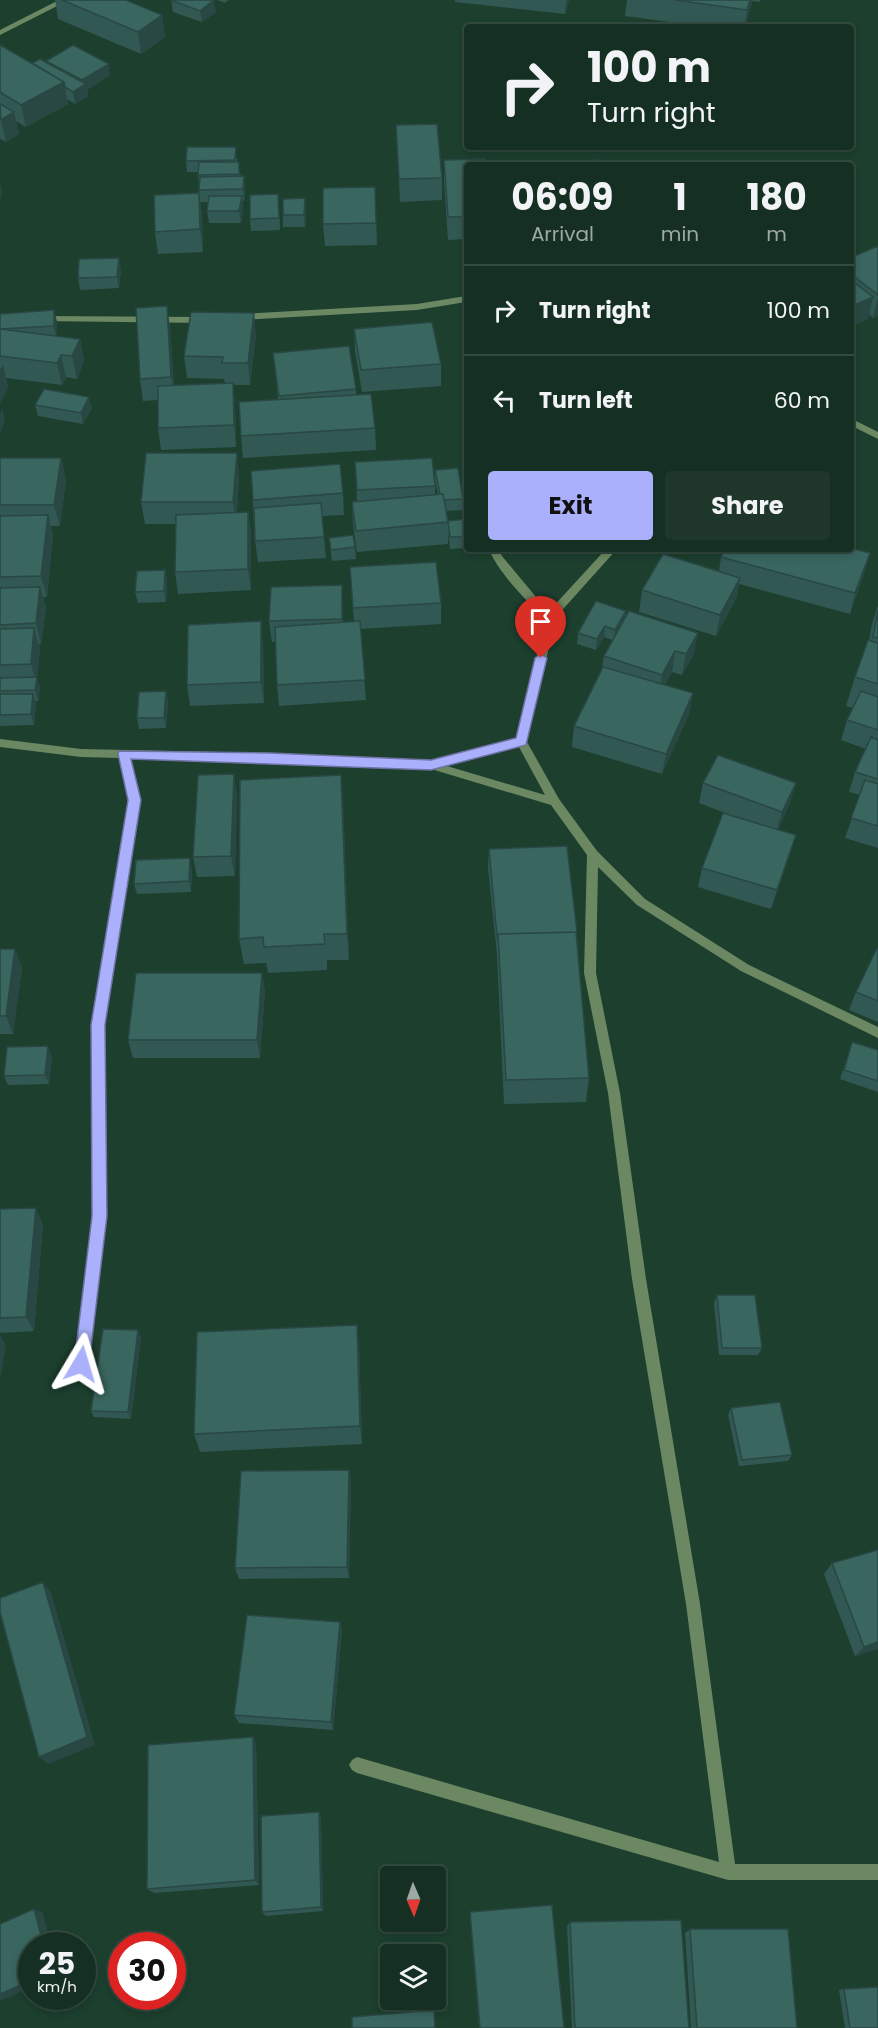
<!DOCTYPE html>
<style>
body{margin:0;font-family:Poppins,sans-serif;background:#1e372a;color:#f1f3f6;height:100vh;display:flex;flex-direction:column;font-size:22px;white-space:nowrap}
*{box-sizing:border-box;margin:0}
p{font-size:20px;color:#9da9a5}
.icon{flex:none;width:33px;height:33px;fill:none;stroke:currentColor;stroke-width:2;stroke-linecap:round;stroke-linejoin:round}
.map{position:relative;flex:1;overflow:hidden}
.sheet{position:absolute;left:464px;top:162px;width:390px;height:390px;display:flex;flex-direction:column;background:#152f22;border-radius:6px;box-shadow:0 3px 9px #0003,0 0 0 2px #344a40}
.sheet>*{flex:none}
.hud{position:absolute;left:464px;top:24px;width:390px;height:126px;border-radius:6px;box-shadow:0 3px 9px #0003,0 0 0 2px #344a40;background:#152f22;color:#f1f3f6;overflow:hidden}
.needle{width:39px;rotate:178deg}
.tools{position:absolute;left:380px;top:1866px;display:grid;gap:12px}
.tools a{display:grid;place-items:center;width:66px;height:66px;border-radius:6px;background:#152f22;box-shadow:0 3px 9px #0003,0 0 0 2px #344a40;font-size:30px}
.speed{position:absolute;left:18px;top:1932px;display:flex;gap:12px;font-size:30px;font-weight:700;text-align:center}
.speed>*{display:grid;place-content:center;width:78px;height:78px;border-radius:50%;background:#152f22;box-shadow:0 3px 9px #0003,0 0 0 2px #344a40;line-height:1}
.speed small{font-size:15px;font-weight:400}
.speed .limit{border:9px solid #d22;background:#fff;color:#111}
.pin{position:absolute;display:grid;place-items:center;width:51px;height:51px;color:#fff;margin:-62px -26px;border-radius:50% 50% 50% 0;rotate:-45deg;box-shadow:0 0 6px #0007}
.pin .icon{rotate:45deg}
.me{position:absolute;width:66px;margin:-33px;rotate:7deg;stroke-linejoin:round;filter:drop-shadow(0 0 4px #0008)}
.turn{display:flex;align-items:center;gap:21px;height:126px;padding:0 24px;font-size:27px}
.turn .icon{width:78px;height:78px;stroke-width:2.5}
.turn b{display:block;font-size:42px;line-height:51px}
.eta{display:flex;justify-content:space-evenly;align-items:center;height:102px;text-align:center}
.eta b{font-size:36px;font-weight:700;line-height:42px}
.action{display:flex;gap:12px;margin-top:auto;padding:12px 24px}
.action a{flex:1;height:69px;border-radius:6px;background:#aab0fc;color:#111;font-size:24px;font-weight:700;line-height:69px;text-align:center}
.action a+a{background:#1e372a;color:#f1f3f6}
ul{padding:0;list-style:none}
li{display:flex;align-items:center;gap:18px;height:90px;padding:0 24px;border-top:2px solid #344a40}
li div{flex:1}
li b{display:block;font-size:22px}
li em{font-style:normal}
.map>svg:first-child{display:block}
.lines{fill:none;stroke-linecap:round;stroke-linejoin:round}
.minor{fill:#6c8862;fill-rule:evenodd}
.wall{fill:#325853}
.shaded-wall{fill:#294743}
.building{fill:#3a6660;stroke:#294743;stroke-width:1.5}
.route{fill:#aab0fc;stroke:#6e72a4;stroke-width:1.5}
</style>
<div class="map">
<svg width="878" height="2028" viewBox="0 0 878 2028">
<rect width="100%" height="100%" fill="#1c3f2e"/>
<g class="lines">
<path class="minor" d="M59,0H69L0,35V30Z
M466,296V302L417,310L241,320L237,317L241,314L417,304Z
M40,316L205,317L210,320L205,323L37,321V317Z
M850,418L878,432V439L850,425Z
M489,549H499L502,556L541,603L550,610L606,549H617L556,617L527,742L559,799L597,851L645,899L749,965L878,1027V1038L741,971L637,905L598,867L596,973L620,1093L646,1279L700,1604L735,1864H878V1880H728L357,1773L352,1770L349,1765L352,1760L357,1757L719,1862L686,1604L632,1279L608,1093L584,973L587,855L551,805L431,769L271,761L130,758L140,800L104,1025L106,1216L88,1364L86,1369L81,1370L76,1369L74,1364L94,1216L92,1025L128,800L119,758L81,757L0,747V739L81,749L271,753L432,761L517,739L546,617C528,605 496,569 489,549ZM519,747L545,795L447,766Z"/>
</g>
<path class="wall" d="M55,0H126L162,15L165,37L141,54L58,19Z
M171,0L216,12L202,22L173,12Z
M217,0H229L225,3Z
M455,0H569L565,14L455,2Z
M627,0H760V2L752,1L745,27H707L625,16Z
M0,45L32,63H46V61L110,75L87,90L88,96L75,104L67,99L68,104L26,127L16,121L19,134L6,142L0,139Z
M396,125L442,178V200L400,202Z
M237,158V162L241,176L245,187L244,201H242L243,208L241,223H209L207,211L209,202H200L202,215L203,252L158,254L155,232L199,193L198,172H187L186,161Z
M444,160L466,165V239L448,240L444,183Z
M375,187L377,245L325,246L323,224Z
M305,198L306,210L305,227H283V215Z
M279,206L280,230L251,231L250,219Z
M878,246V315L873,318L869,314L868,319L850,327V258Z
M121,269L119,288L80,290L78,278Z
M167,306L170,328L174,386L225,383L224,379L187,378L184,356L256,335L250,385H233L235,405L236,447L161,450L158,428V400L143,401L140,379Z
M54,310L57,322L56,336L80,339L84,361L77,379L66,377L62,385L6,378L8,387L0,403V314Z
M354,329L441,364V386L362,392L355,351Z
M273,353L356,389V395L375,428L376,450L243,458L241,436L278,399Z
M35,405L92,408L83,424L38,416Z
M0,458H61L66,480L60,526H51L53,536L47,597H43L46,608L41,644H39L40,649L37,679L40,688L38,701H35L36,704L34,725L0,726Z
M355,462L435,486V495H438L435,481V470L463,499V510L446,511L448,522L466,519V548L450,549L448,533V544L357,552L353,524L352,502H357Z
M251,471L343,493L344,515L322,516L326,558L258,562L255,541Z
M239,475L237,513L248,512L251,534V590L178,594L175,572L176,524H145L141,502Z
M329,538L355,547L356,559L332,561Z
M870,553L864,574L850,614L739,584L736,599L716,636L639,612L642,590L719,571L721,557Z
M350,567L441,603V624L360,629L366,700L279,706L277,685L275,642H272L269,621L343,606V622H354Z
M165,570L167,581L166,602L138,603L135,592Z
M878,605V848L845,838L860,795L849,792L855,772L866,749L841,740L847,720L853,708L846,706L855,677L869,640L872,624Z
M626,611V616L694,654L682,675L672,672L665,685L693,693L689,714L662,774L572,747L574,726L602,668L604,656L612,640L604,637L596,650L577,644L578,633Z
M263,643L264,703L190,706L187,685Z
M166,691L168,702L166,728L139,729L137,718Z
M341,775L343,803L349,960H327V970L268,973L266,963L244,964L239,939Z
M703,783L790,803L778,829L790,854L771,909L698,887L702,868L741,819L699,803Z
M237,794L235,876L197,877L193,857Z
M489,849L577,932V936L589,1078L586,1102L504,1104L497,955L488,868Z
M192,869L191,892L137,894L134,884Z
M0,949H15L22,968L13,1034H0Z
M878,949V1022L849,1010L856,992Z
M262,973L265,991L260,1058H133L128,1040Z
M852,1042L878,1050V1092L840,1079Z
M52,1056L49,1084L8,1085L4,1076Z
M0,1209L43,1224L34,1331L0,1333Z
M717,1295L762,1348L758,1355H719L714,1303Z
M138,1330L141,1338L131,1419L94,1417L91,1411Z
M359,1344L362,1444L200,1452L194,1434Z
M731,1408L792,1455L788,1461L739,1466L728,1415Z
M349,1470L351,1482L349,1578L239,1579L235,1568Z
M878,1550V1649L855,1656L824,1574L832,1563Z
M342,1631L333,1730L239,1723L234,1715Z
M253,1737L256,1745L259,1885L154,1893L147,1889Z
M319,1812L321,1818L323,1911L266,1916L262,1912Z
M470,1912L564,2028H479L470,1916Z
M570,1922L689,2028H572L567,1926Z
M690,1929L797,2028H691L685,1933Z
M844,1989L878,2028H845L839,1990Z"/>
<path class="shaded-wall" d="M214,0L216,12L202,22L200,11Z
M566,0H569L565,14Z
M750,0H752L751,6L744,27L747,10Z
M162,15L165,37L141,54L138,32Z
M109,64L110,75L87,90L88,96L75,104L73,92L83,86L82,80Z
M64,82L68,104L26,127L21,105Z
M14,112L19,134L6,142L1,120Z
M244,176L245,187L244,201L243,189Z
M0,181L2,191L0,203Z
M199,193L202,215L203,252L200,229Z
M242,196L243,208L241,223L239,211Z
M305,198L306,210L305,227L304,215Z
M119,258L121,269L119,288L117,277Z
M873,297L868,319L850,327V307Z
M878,297V315L873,318Z
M167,306L170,328L175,399L171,377Z
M54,310L57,322L56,337L54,326Z
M254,313L256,335L250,385L248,363Z
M80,339L84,361L77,379L72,356Z
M61,355L66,377L62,385L57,363Z
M3,365L8,387L0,403V370Z
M233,383L235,405L236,447L234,425Z
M89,397L92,408L83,424L81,413Z
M2,408L5,420L0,434V414Z
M237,453L239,475L236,523L233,502Z
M61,458L66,480L60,526L54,505Z
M248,512L251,534V590L248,569Z
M48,515L53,536L47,597L41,576Z
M870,553L864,574L850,614L855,593Z
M165,570L167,581L166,602L164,591Z
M740,578L736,599L716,636L720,615Z
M342,585L343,606L344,640L342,619Z
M40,587L46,608L41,644L36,623Z
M626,611L625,622L614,641L615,630Z
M261,621L263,643L264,703L261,682Z
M605,626L604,637L596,650L597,639Z
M34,628L40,649L37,679L40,688L38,701L35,690L36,682L31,664Z
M698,633L694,654L682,675L686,654Z
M675,651L672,672L659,696L662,675Z
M166,691L168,702L166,728L164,718Z
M693,693L689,714L662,774L666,754Z
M33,694L36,704L34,725L31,714Z
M234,774L237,794L235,876L231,856Z
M341,775L343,803L349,960L347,934Z
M796,783L790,803L776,832L782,812Z
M796,835L790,854L771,909L777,890Z
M190,858L192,869L191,892L189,881Z
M15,949L22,968L13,1034L6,1016Z
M262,973L265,991L260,1058L257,1040Z
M48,1046L52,1056L49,1084L45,1075Z
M36,1208L43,1224L34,1331L26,1317Z
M357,1325L359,1344L362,1444L360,1426Z
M138,1330L141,1338L131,1419L128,1412Z
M0,1335L6,1345L0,1381Z
M349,1470L351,1482L349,1578L347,1567Z
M43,1582L51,1592L95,1745L48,1764L39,1757Z
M340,1622L342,1631L333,1730L331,1722Z
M878,1642V1649L855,1656L864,1647Z
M253,1737L256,1745L259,1885L255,1880Z
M319,1812L321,1818L323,1911L321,1907Z
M34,1909L43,1913L51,1946H44Z
M32,1980V1987L0,2001V1994Z"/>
<path class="building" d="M62,0H126L162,15L138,32Z
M171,0H214L200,11Z
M675,0H750L747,10Z
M0,45L64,82L21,105L0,92Z
M73,45L109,64L82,80L46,61Z
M40,59L86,84L73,92L65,87L64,82L32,63Z
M0,104L14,112L1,120Z
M437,124L442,178L399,179L396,125Z
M187,147H236L235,160L186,161Z
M485,159L486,165H466V217H448L444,160Z
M594,160L630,162V165H593Z
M199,162H239V174L198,175Z
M244,176L243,189L199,190L200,177Z
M375,187L376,223L323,224V188Z
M199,193L200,229L155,232L154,195Z
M278,194L279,218L250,219V195Z
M209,196H242L239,211H207Z
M305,198L304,215H283V199Z
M878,246V295L850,273V258Z
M119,258L117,277L78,278L79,259Z
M850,279L873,297L850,307Z
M167,306L171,377L140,379L136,308Z
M54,310V326L0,329V314Z
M191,312L254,313L248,363H222L223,357L184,356Z
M432,322L441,364L361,370L354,329Z
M0,329L80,339L72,356L61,355L57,363L0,356Z
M349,346L356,389L279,396L273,353Z
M233,383L234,425L158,428V386Z
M44,389L89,397L81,413L35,405Z
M371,394L375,428L241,436L239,402Z
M146,453H237L233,502H141Z
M0,458H61L54,505H0Z
M432,458L435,486L357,490L355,462Z
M340,464L343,493L253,500L251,471Z
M458,468L463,499L444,500L443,494H440L435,470Z
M443,494L448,522L356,531L352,502Z
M321,503L324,537L255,541L254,508Z
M248,512V569L175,572L176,515Z
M48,515L41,576L0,577V516Z
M466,519V537H450L448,521Z
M353,535L355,547L331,550L329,538Z
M850,548L870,553L855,593L721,557L725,549H850Z
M663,554L740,578L720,615L642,590Z
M436,562L441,603L353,608L350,567Z
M165,570L164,591L135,592L137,571Z
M342,585V619L269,621L271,587Z
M40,587L36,623L0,625V588Z
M596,601L626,611L615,630L605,626L597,639L578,633Z
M878,610V638L873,637Z
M629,611L698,633L686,654L675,651L662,675L604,656Z
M261,621V682L187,685L188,625Z
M360,621L365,680L277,685L275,627Z
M34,628L31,664L0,665V629Z
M868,640L878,643V684L855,677Z
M603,667L693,693L666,754L574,726Z
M37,677L35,690L0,691V678Z
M166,691L164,718H137L139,692Z
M861,691L878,697V730L847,720Z
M0,694H33L31,714L0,715Z
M871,737L878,740V779L855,772Z
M718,755L796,783L782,812L703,783Z
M234,774L231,856L193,857L198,775Z
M341,775L347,934H324L325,944L264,947L263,937L239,939L240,780Z
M865,780L878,784V826L851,818Z
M723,813L796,835L777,890L702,868Z
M567,846L577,932L498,934L497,936L489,849Z
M190,858L189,881L134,884L136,860Z
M576,932L589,1078L506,1080L498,934Z
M877,948L878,949V1001L856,992Z
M0,949H15L6,1016H0Z
M136,973H262L257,1040H128Z
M852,1042L878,1050V1081L844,1070Z
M48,1046L45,1075L4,1076L7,1047Z
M36,1208L26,1317L0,1318V1209Z
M717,1295H755L762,1348H722Z
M357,1325L360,1426L194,1434L197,1332Z
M103,1329L138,1330L128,1412L91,1411Z
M780,1402L792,1455L742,1460L731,1408Z
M349,1470L347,1567L235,1568L241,1471Z
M878,1550V1642L864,1647L832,1563Z
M43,1582L87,1737L39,1757L0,1612V1598Z
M247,1615L340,1622L331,1722L234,1715Z
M253,1737L255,1880L147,1889L148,1745Z
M319,1812L321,1907L262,1912L261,1816Z
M552,1905L564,2028H480L470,1912Z
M34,1909L44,1946H32V1980L0,1994V1924Z
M681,1920L689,2028H575L570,1922Z
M690,1929H788L797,2028H697Z
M878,1987V2028H850L844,1989Z
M434,2010L435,2028H352V2017Z"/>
<path class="route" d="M541,654L547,658L526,745L431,770L131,759L141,800L105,1025L107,1216L89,1364L87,1369L81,1371L76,1369L74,1364L92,1216L91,1025L128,800L118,754L119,751L271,753L431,760L516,738L535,658Z"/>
</svg>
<div class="tools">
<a><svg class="needle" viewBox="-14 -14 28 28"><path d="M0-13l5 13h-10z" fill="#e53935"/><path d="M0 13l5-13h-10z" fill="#9da9a5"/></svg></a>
<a><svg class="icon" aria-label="layers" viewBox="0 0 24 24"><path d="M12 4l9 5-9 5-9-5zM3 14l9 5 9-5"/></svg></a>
</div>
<div class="speed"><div>25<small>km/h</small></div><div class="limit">30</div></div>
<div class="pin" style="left:541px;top:658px;background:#d93025"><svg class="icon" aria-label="arrive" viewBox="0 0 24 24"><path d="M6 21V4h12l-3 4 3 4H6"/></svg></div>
<svg class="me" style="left:81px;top:1364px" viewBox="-20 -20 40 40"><path d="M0-17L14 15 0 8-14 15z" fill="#aab0fc" stroke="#fff" stroke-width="4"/></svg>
<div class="hud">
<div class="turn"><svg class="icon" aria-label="right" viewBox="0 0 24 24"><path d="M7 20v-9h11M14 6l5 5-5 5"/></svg><div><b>100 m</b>Turn right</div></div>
</div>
<section class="sheet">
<div class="eta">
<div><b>06:09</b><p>Arrival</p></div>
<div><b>1</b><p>min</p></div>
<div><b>180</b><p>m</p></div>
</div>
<ul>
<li><svg class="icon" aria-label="right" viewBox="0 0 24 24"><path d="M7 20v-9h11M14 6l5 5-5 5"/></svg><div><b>Turn right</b></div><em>100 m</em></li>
<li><svg class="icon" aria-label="left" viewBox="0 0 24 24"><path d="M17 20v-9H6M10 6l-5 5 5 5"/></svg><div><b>Turn left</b></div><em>60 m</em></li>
</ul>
<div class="action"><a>Exit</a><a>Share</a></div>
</section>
</div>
